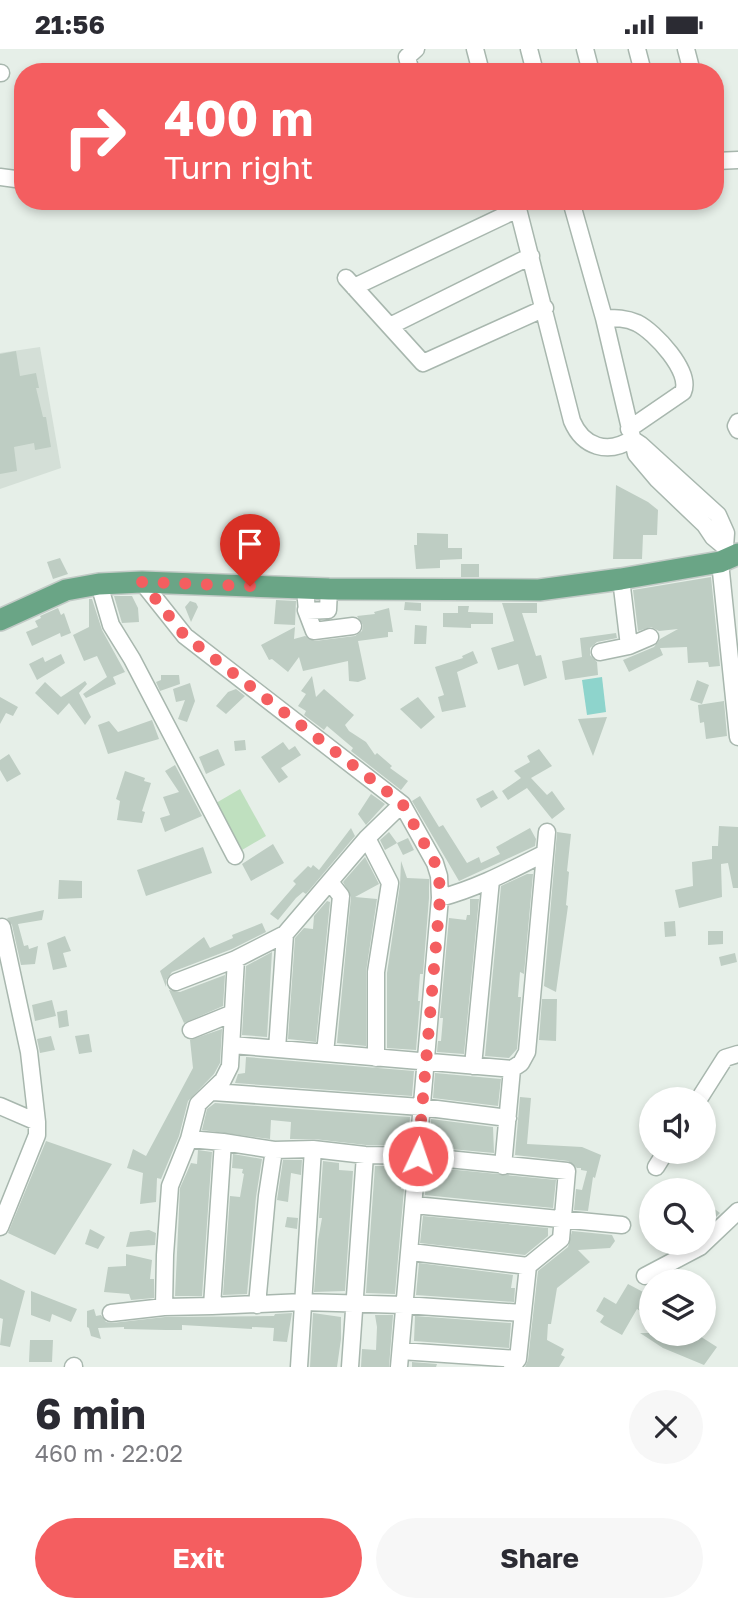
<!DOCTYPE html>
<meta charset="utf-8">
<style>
body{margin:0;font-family:"Golos Text",sans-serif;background:#f7f7f7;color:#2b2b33;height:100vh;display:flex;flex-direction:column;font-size:26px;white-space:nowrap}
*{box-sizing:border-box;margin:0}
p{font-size:23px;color:#7c7c81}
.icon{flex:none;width:38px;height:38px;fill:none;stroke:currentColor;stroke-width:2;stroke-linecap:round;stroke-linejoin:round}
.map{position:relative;height:1318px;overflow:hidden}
.drawer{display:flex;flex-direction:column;background:#fff;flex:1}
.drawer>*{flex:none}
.banner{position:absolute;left:14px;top:14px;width:710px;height:147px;border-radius:28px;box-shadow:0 4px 10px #0003;background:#f45e60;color:#fff;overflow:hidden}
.tools{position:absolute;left:639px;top:1038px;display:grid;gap:14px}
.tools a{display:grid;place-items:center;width:77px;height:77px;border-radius:50%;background:#fff;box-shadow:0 4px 10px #0003;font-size:35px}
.pin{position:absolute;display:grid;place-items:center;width:60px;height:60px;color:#fff;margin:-72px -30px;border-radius:50% 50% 50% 0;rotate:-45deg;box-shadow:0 0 7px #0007}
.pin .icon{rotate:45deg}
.me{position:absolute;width:77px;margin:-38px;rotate:3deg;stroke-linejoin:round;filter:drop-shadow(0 0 5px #0008)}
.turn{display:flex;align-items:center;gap:24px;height:147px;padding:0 35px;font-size:32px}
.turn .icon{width:91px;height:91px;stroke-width:2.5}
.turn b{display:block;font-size:49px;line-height:60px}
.round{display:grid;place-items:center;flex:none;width:74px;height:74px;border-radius:37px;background:#f7f7f7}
.headline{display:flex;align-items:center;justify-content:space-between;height:119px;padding:0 35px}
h1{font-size:42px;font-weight:700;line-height:52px}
.button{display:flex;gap:14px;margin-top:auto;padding:14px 35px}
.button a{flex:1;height:80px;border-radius:42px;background:#f45e60;color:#fff;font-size:28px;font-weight:700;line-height:80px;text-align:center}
.button a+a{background:#f7f7f7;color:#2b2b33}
.status{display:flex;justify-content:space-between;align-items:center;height:49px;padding:0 35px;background:#fff;direction:ltr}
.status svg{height:19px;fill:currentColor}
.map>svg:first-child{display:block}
.built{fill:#d4dfd7}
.green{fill:#bfe0bf}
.water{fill:#8ed4cc}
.building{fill:#becdc3}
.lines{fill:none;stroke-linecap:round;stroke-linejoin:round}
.minor-casing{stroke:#a8b7ae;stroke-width:19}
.major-casing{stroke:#c2cac6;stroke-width:24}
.minor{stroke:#fff;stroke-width:16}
.major{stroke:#6aa586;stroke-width:21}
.route{stroke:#f45e60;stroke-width:12;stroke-dasharray:0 21.6}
</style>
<div class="status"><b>21:56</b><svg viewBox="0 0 49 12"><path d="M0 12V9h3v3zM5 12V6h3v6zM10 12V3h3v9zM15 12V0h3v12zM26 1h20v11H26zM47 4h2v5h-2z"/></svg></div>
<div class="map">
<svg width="738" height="1318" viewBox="0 0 738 1318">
<rect width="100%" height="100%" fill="#e6efe8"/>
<path class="built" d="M40,298L61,419L0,440V304Z"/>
<path class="green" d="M240,740L266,787L242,801L216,754Z"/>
<path class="water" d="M602,628L606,663L587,666L582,631Z"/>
<path class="building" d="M16,302L20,327L36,324L39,339H36L43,368H46L51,398L35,401L34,394L14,398L17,422L0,425V305Z
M616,436L648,453L658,461L657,486H643L642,510H613Z
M417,484L448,485V499H462V510L440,511V519L416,520L414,496H417Z
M60,509L68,525L53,530L47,513Z
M461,515H479V528H461Z
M711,528L720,617L709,618L708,613L688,614L687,598L660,599L663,606L629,623L623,611L654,598L660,590L678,580L659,582L651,578L638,582L633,541Z
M114,547H132L138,559L139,573L122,574Z
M89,550H92L102,581L125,623L113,628L116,635L86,649L83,645L107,628L97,607L84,612L73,586L89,578Z
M276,551L296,552L295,576L274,575Z
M190,552L196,554L198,558L191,573L185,558Z
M405,553L421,554V562L404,561Z
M502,554H537V564H522L536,607L541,606L547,629L524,637L518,615L498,621L491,599L514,592Z
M458,557H469L468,563L493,564V575H471V579L443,578V564H458Z
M58,559L61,566L64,564L71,584L61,588L60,584L32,597L26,583L38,578L35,572L41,569L40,567Z
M389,559L393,583H388V588L358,592L366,630L358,633L349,632L348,612L303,622L299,608L288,623L272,610L269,611L261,596L295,578L294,590L305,587L315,592L355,587L362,582L363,576L357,567L375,565L374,563Z
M415,576L427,577L426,595H414Z
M616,584L617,589L597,593L590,599V606L597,613L598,626L565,631L562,612L582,608L580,589Z
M473,602L478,614L457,623L466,658L442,663L438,648L444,646L435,618L463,609L462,607Z
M61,605L65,614L37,631L29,615L43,608L45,613Z
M161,626H179L180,635L160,642L156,633L161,631Z
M312,627L316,648L324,640L354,666L345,676L349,682L366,693L375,706L377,704L392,717L390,719L408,732L401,741L351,702L353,699L327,677L324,681L304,666L306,662L298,657L306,645L301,642Z
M697,631L709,636L702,655L690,651Z
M85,632L87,635L79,644L91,668L85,676L69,654L58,666L35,644L45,633L61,648Z
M190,634L195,652L187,673L178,670L185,651L176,653L173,640Z
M236,640L245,647L226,665L216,657L228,643Z
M0,648L18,658L13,667L6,664L0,675Z
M418,648L435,668L421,680L400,660Z
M724,652L727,687L706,690L704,673L700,674L698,656Z
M607,668L593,707L578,670Z
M152,671L159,690L108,705L98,676L109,672L118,683Z
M245,691L246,701L235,702L234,692Z
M283,693L289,701L295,697L301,706L281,719L288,728L279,734L261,708Z
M218,700L225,716L206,725L199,708Z
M539,700L552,717L531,729L547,746L552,742L565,760L552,770L527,739L508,751L502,742L521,729L514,722L530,713L527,707Z
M9,705L21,725L7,733L0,721V711Z
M175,716L202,767L165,783L160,769L170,766L163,748L179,743L165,722Z
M125,722L145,729L144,732L151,734L142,762L145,763L142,774L117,771L120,752L116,750Z
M493,741L498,749L481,759L476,750Z
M371,745L385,755L366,776L358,765Z
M420,747L439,778L443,776L467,814L479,808L481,814L500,805L496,798L530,779L536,790L535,797L459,832L412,752Z
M719,777L738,778V839H733L728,814L721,815L722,848L679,859L675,841L693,837L692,813L712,810V797H718Z
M351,779L355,787L306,845L303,843L296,849L278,871L270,865L296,835L293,832L308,817L311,819L313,816L319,821Z
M389,783L397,794L385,801L380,791Z
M557,783L571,785L567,822L569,823L566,856L568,857L556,943L544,937Z
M408,789L414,801L403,806L397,794Z
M273,795L284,814L251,832L242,815Z
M203,798L212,824L146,847L137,821Z
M365,808L379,835L355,848L377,850L366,923V997L337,994L351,848L343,833Z
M401,812L407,829L429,830V849L423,925H420L418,952H420L416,1001L387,999V924L400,836Z
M527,825H533L524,925L520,923L518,948H521L517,1000L509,1009L485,1007L501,837Z
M59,831L82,832V849L58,850Z
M470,850H479L464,1005L437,1003L438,992H441L443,969H440L449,869L466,871L467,866H470Z
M327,852L330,853L316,993L288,990L295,889L304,879L313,880L314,867Z
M44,861L42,871L18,875L24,897L28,896L29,900L38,897L35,915L21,916L12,876L7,869Z
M675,872L676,887L665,888L664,873Z
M262,874L266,883L232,900L172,923L166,931V938L160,922L204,888L210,899L233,889L232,886Z
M708,882H723V895L708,896Z
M65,887L71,902L63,904L67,918L53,921L47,894Z
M272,903L267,988L242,986L246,917Z
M735,904L737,913L721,917L719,908Z
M225,926L223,957L184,974L169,941L180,943Z
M542,950H557L556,992L539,991Z
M52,951L56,967L35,972L32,956Z
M67,961L69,977L59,979L57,963Z
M222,980L220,1014L214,1025L188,1052L179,1087L161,1130L157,1129L156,1153L140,1155L143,1124L127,1119L133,1100L146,1107L193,1019L190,991Z
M89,985L92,1003L79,1005L75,987Z
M51,987L55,1001L40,1004L37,990Z
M246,1008L414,1022L412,1047L235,1034L238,1025L245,1024Z
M435,1024L501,1030L498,1057L433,1049Z
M520,1048L531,1049L527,1095L582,1098L601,1106L595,1129L593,1128L588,1162L574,1161L576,1140L582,1141L587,1122L581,1121V1119H577L568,1112L515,1106Z
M215,1054L410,1068L408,1096H366L314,1090H290L291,1073L271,1071L270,1090L202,1081L207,1060Z
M431,1070L493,1078L494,1104L429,1098Z
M46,1092L112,1115L55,1206L8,1184Z
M198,1101L212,1103L202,1247H175L180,1139L191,1114L197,1115Z
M233,1105L262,1110L256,1148L247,1245L223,1246L230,1147L240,1148L244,1125L242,1124L243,1120L232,1119Z
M283,1111H302L301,1126L291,1124L288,1153L277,1151Z
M323,1112L339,1114V1121L353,1122L345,1242L314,1243L318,1191L322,1169H319Z
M375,1117H402L401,1140H404L395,1245L366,1244Z
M427,1118L556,1131L553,1159L425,1146Z
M704,1152L720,1164L704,1180Z
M423,1167L548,1179V1187L525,1206L420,1194Z
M287,1168L298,1169L297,1180L285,1178Z
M90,1180L105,1188L98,1200L85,1195Z
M149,1181L156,1184L155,1196L126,1198L130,1183Z
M572,1182L612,1186L615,1192L610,1199L578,1201L590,1213L557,1239L551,1275H548L547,1291L564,1300L561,1306L565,1308L559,1318H525L528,1311L538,1222L568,1198Z
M126,1205L152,1211L150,1230H154V1249L131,1251L129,1245L104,1243L108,1218L126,1217Z
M419,1214L513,1226L511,1239H515L514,1253L416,1246Z
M0,1230L25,1242L10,1298L0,1296L3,1270L0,1269Z
M628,1235L645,1244L642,1248L647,1251L640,1262L637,1260L622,1286L604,1276L600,1273L604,1267L596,1262L604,1248L616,1255Z
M31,1242L77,1260L71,1273L52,1265L50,1273L31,1266Z
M94,1260L96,1267L101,1266L106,1273L112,1274L165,1268L274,1267L275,1265L292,1264L287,1293L273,1292L274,1279L252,1278V1280L182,1276V1281H166L124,1280V1278L98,1279L101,1290L91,1287L89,1279L87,1278V1262Z
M313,1264L341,1268V1290L337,1318H310Z
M375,1266H393L389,1318H361L362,1300L376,1301L377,1278Z
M415,1267L511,1274L509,1299L414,1292Z
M640,1284H659L668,1291L673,1284H695L717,1298L704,1316L663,1299Z
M30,1291H53L52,1313H29Z
M412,1313L437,1315L436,1318H412Z"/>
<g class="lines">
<defs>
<path id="minor" d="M475,0L481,23
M529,0L535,23
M585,0L591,23
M637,0L643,23
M686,0L692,23
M411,23L407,8L416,0
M0,24H1
M716,112L738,111
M0,128L23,131
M516,152L572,372C583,398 608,406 632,390
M571,152L604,269L636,405L658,431L705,476L713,488L725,498
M346,229L423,314L545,259
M354,238L518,160
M604,269C616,269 626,269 637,274C655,283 692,323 683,343L629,380
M390,277L531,207
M738,373L736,377L738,381
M632,390L641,396L718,466L726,484L725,498L727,504
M720,513L738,688
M621,530L629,597
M142,533L185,587L402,755L435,814L439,827L440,849L399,1318
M99,535L111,576L132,610L235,807
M305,540L307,562L328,561L329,540
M306,561L314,582L353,577
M600,603L629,597L650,588
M367,789L390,834L376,923V1009
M440,849C478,839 511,821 545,804
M2,878L29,1003L37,1073
M176,933L236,910
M191,981L233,964
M232,996L512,1020
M277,1000L285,885
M325,1004L341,847L330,833
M473,1017L491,831
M213,1043L421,1058L508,1069
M699,1050L725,1009L738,1005
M0,1057L37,1073V1086L0,1178
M189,1090L223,1093L274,1101L313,1100L365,1106L418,1107L567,1122L561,1190L528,1217L518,1310L512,1318
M223,1093L212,1257L303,1253L404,1256L522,1264
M503,1117L512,1020L521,1014L527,1003L547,783
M656,1118L666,1102
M414,1156L622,1176
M411,1203L528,1217
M645,1227L700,1198L738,1162
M257,1256L267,1147L274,1101
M164,1258L165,1206L170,1137L189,1090L198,1055L223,1031L230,1017L236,910L285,885L367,789L402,755
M111,1264L164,1258L212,1257
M401,1302L518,1310
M73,1318L74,1317
M299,1318L313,1100
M350,1318L365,1106"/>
<path id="major" d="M0,571L66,541L99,535L142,533L329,540L539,541L621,530L720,513L738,505"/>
</defs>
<use href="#minor" class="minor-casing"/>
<use href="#major" class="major-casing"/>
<use href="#minor" class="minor"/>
<use href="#major" class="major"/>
</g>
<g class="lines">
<path class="route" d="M250,537L142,533L185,587L402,754L435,814L439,827L440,849L418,1107"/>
</g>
</svg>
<div class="tools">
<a><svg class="icon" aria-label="sound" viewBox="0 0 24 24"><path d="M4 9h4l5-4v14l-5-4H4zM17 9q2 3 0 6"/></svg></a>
<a><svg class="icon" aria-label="search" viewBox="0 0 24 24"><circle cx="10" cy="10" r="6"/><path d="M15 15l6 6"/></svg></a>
<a><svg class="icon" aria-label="layers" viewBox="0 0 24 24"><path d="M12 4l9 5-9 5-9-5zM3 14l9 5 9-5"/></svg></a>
</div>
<div class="pin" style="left:250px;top:537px;background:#d93025"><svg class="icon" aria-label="arrive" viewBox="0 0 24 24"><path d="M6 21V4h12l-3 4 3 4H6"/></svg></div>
<svg class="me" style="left:418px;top:1107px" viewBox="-20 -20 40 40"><circle r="17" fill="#f45e60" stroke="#fff" stroke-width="3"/><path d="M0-11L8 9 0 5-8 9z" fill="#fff"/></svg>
<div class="banner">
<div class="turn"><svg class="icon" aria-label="right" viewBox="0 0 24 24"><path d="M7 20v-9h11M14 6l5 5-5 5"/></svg><div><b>400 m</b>Turn right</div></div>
</div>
</div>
<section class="drawer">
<div class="headline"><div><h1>6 min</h1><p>460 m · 22:02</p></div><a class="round"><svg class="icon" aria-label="close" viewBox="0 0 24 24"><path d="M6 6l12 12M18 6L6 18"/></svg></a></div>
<div class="button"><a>Exit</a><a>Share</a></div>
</section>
